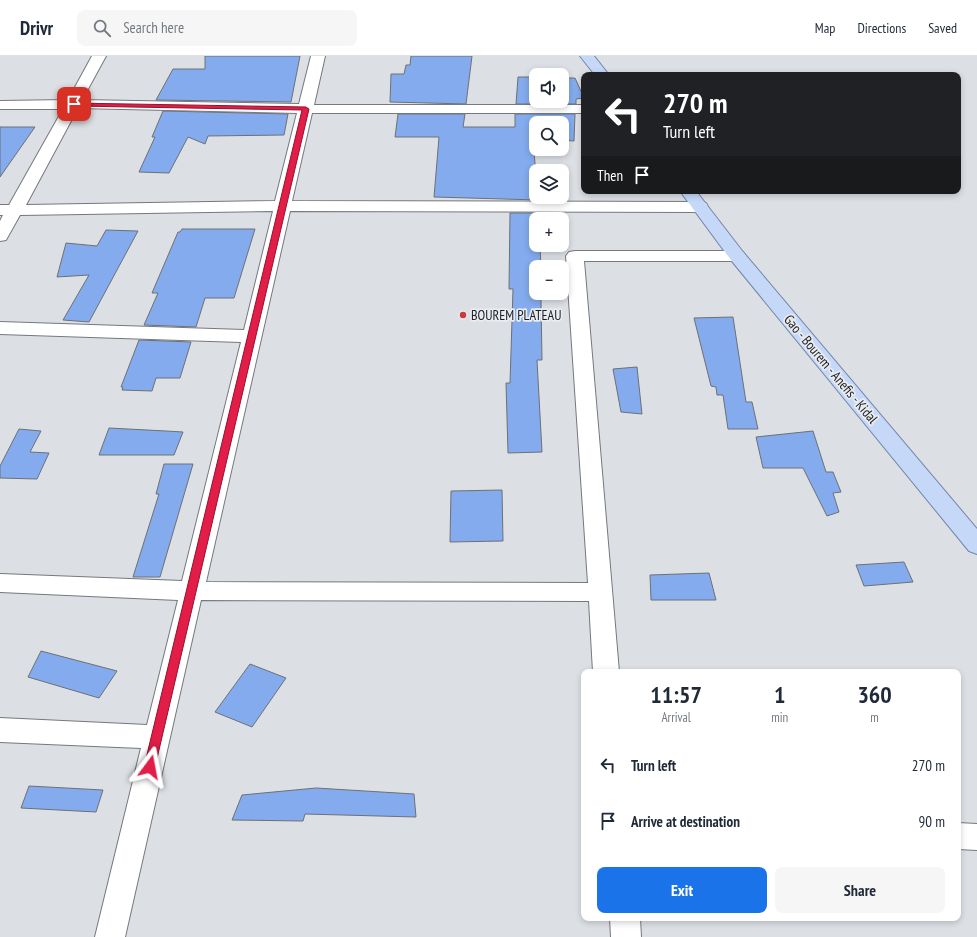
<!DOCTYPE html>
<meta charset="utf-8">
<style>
body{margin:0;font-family:"PT Sans Narrow",sans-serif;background:#f6f6f7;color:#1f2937;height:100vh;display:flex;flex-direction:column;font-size:15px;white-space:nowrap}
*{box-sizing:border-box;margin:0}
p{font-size:13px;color:#747a83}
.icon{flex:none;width:22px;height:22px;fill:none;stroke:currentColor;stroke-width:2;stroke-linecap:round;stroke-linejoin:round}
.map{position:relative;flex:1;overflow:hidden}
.sheet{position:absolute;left:581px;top:613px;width:380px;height:252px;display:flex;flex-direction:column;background:#fff;border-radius:8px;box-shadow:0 2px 6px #0003}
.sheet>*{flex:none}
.guide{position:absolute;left:581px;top:16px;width:380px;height:122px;border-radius:8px;box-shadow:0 2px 6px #0003;background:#202124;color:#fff;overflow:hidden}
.tools{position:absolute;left:529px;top:12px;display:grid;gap:8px}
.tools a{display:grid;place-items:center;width:40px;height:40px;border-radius:8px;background:#fff;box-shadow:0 2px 6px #0003;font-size:20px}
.pin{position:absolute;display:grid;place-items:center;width:34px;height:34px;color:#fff;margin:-17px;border-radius:8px;box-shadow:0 2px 6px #0006}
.me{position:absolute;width:44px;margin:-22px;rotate:13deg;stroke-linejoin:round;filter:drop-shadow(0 0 3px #0008)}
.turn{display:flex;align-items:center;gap:14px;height:84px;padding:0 16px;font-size:18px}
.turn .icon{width:52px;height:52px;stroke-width:2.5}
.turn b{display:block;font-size:28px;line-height:34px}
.then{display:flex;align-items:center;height:38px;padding:0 16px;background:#0003;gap:8px;font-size:15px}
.eta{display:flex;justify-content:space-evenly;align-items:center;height:68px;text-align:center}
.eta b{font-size:24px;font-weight:700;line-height:28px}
.button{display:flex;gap:8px;margin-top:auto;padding:8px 16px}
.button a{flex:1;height:46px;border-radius:8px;background:#1a73e8;color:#fff;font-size:16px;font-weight:700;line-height:46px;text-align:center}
.button a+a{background:#f6f6f7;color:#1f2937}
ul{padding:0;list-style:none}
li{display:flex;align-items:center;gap:12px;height:56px;padding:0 16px}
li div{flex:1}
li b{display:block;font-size:15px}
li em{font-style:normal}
header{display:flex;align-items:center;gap:24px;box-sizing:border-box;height:56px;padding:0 20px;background:#fff;border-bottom:1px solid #e0e1e3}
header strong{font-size:19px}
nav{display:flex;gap:22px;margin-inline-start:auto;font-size:14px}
.search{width:280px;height:36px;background:#f6f6f7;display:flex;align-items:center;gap:10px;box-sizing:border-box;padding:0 14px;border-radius:8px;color:#747a83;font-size:15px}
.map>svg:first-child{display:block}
.building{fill:#83abee;stroke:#6e7074}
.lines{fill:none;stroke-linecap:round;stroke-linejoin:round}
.street-casing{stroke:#75787c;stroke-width:2}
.primary-casing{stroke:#7186a9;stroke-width:2}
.street{fill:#fff;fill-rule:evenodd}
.primary{fill:#c5d8f8;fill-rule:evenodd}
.route{fill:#e11d48;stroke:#92132f}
.poi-dot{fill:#ca3b3a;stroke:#e9ecf1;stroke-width:1.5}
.labels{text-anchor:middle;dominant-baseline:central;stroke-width:3.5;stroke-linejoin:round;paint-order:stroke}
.poi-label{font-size:14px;fill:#1d1e20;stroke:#e9ecf1;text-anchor:start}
.street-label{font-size:14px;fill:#1d1e20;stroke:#e9ecf1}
</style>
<header>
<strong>Drivr</strong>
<div class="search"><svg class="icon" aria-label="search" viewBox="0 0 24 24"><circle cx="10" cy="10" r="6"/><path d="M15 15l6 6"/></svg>Search here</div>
<nav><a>Map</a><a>Directions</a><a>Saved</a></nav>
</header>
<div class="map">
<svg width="977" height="881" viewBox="0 0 977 881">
<rect width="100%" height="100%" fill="#dcdfe4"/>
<path class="building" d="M205,0H300L291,46L156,44L173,13H205Z
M411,0H472L466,48L390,46L391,18H404L406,9H410Z
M518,21H536V45H562V22H575L584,42L576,43V48H516Z
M163,55L288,58L284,79L208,80L205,88L188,81L169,117L139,116L155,81H152Z
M398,58H465L463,71H515V58H575L574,85L562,84V67H536V83H533L538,144L434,141L439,81H395Z
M0,71H35L0,121Z
M510,157H536V189H540L541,211H536V237H541V246L542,304H537L542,396L508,397L506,327H510L513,233H509Z
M182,173H255L234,242H205L196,271L144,269L158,237H152L178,176H180Z
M106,174L138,175L89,266L63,264L89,219L57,221L66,187L97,190Z
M733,261L746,346H752L758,373H728L723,339H717L716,331L711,330L694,262Z
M139,284L191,286L180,322H156L152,335L122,334L123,331H121Z
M637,311L642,358L621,356L613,313Z
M109,372L166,375L183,376L174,399H99Z
M19,373L41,375L30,396L49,397L37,423L0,422V410Z
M813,375L826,416H833L841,436L833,437L839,456L827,460L803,412H763L756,381Z
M164,408H193L160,521H133L159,438H156Z
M502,434L503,485L450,486L451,435Z
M904,506L913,526L864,530L856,509Z
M709,517L716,544H651L650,519Z
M41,595L117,615L99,642L28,621Z
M250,608L286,622L252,671L215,656Z
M29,730L103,734L96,756L21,752Z
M316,732L414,738L416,761L305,758L303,765L232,764L242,739Z"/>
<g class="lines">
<defs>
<path id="street" d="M92,0H106L82,44L299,48L311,0H325L314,49H584V57H312L292,145L700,146L706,147L708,151L706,155L700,156L290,155L206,526L588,527L566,200L569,196L575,195H737L743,196L746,200L743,204L737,205H584L619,616H593L589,545L201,544L125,881H95L141,692L0,686V662L147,669L178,544L0,536V518L182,525L241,286L0,278V266L244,274L273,155L20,159L6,184L0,185V165L3,159H0V149H9L63,53H0V45L68,44ZM78,52L297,57L275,145L26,149Z
M958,767L977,768V794L958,793Z
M610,862H640L641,881H611Z"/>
<path id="primary" d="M580,0H594L609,19H595Z
M680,135H696L743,196L977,473V498L969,495L731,204Z"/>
</defs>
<use href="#street" class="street-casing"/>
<use href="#primary" class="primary-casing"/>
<use href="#street" class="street"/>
<use href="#primary" class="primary"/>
</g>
<path class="route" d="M71,47L306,51L309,53L155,711L154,715L150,716L146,715L144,711L302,54L74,50L71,49Z"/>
<circle class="poi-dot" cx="463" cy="259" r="4"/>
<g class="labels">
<g class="poi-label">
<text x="471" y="259">BOUREM PLATEAU</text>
</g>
<g class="street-label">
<text transform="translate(831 313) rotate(50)">Gao - Bourem - Anefis - Kidal</text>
</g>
</g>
</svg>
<div class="tools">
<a><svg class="icon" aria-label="sound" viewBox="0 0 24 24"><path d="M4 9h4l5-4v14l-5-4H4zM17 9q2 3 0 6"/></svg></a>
<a><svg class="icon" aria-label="search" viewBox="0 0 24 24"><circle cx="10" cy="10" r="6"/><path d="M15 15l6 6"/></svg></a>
<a><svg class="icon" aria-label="layers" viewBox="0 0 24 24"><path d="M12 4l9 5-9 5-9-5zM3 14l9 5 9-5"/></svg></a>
<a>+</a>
<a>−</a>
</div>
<div class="pin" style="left:74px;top:48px;background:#d93025"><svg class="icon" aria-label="arrive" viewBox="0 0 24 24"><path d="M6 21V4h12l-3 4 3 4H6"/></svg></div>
<svg class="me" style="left:150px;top:711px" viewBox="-20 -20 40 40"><path d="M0-17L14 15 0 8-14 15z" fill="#e11d48" stroke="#fff" stroke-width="4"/></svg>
<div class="guide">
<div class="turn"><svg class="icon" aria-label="left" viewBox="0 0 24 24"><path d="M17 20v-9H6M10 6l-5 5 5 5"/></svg><div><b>270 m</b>Turn left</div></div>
<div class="then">Then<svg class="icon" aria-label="arrive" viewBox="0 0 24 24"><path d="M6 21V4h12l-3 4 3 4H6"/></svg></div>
</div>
<section class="sheet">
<div class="eta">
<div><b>11:57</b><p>Arrival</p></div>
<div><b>1</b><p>min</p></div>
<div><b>360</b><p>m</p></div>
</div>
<ul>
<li><svg class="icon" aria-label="left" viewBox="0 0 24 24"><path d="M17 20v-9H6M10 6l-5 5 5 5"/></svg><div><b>Turn left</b></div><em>270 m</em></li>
<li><svg class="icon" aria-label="arrive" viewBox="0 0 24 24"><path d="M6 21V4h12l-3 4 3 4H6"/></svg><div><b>Arrive at destination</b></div><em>90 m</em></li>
</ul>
<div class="button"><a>Exit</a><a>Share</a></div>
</section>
</div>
